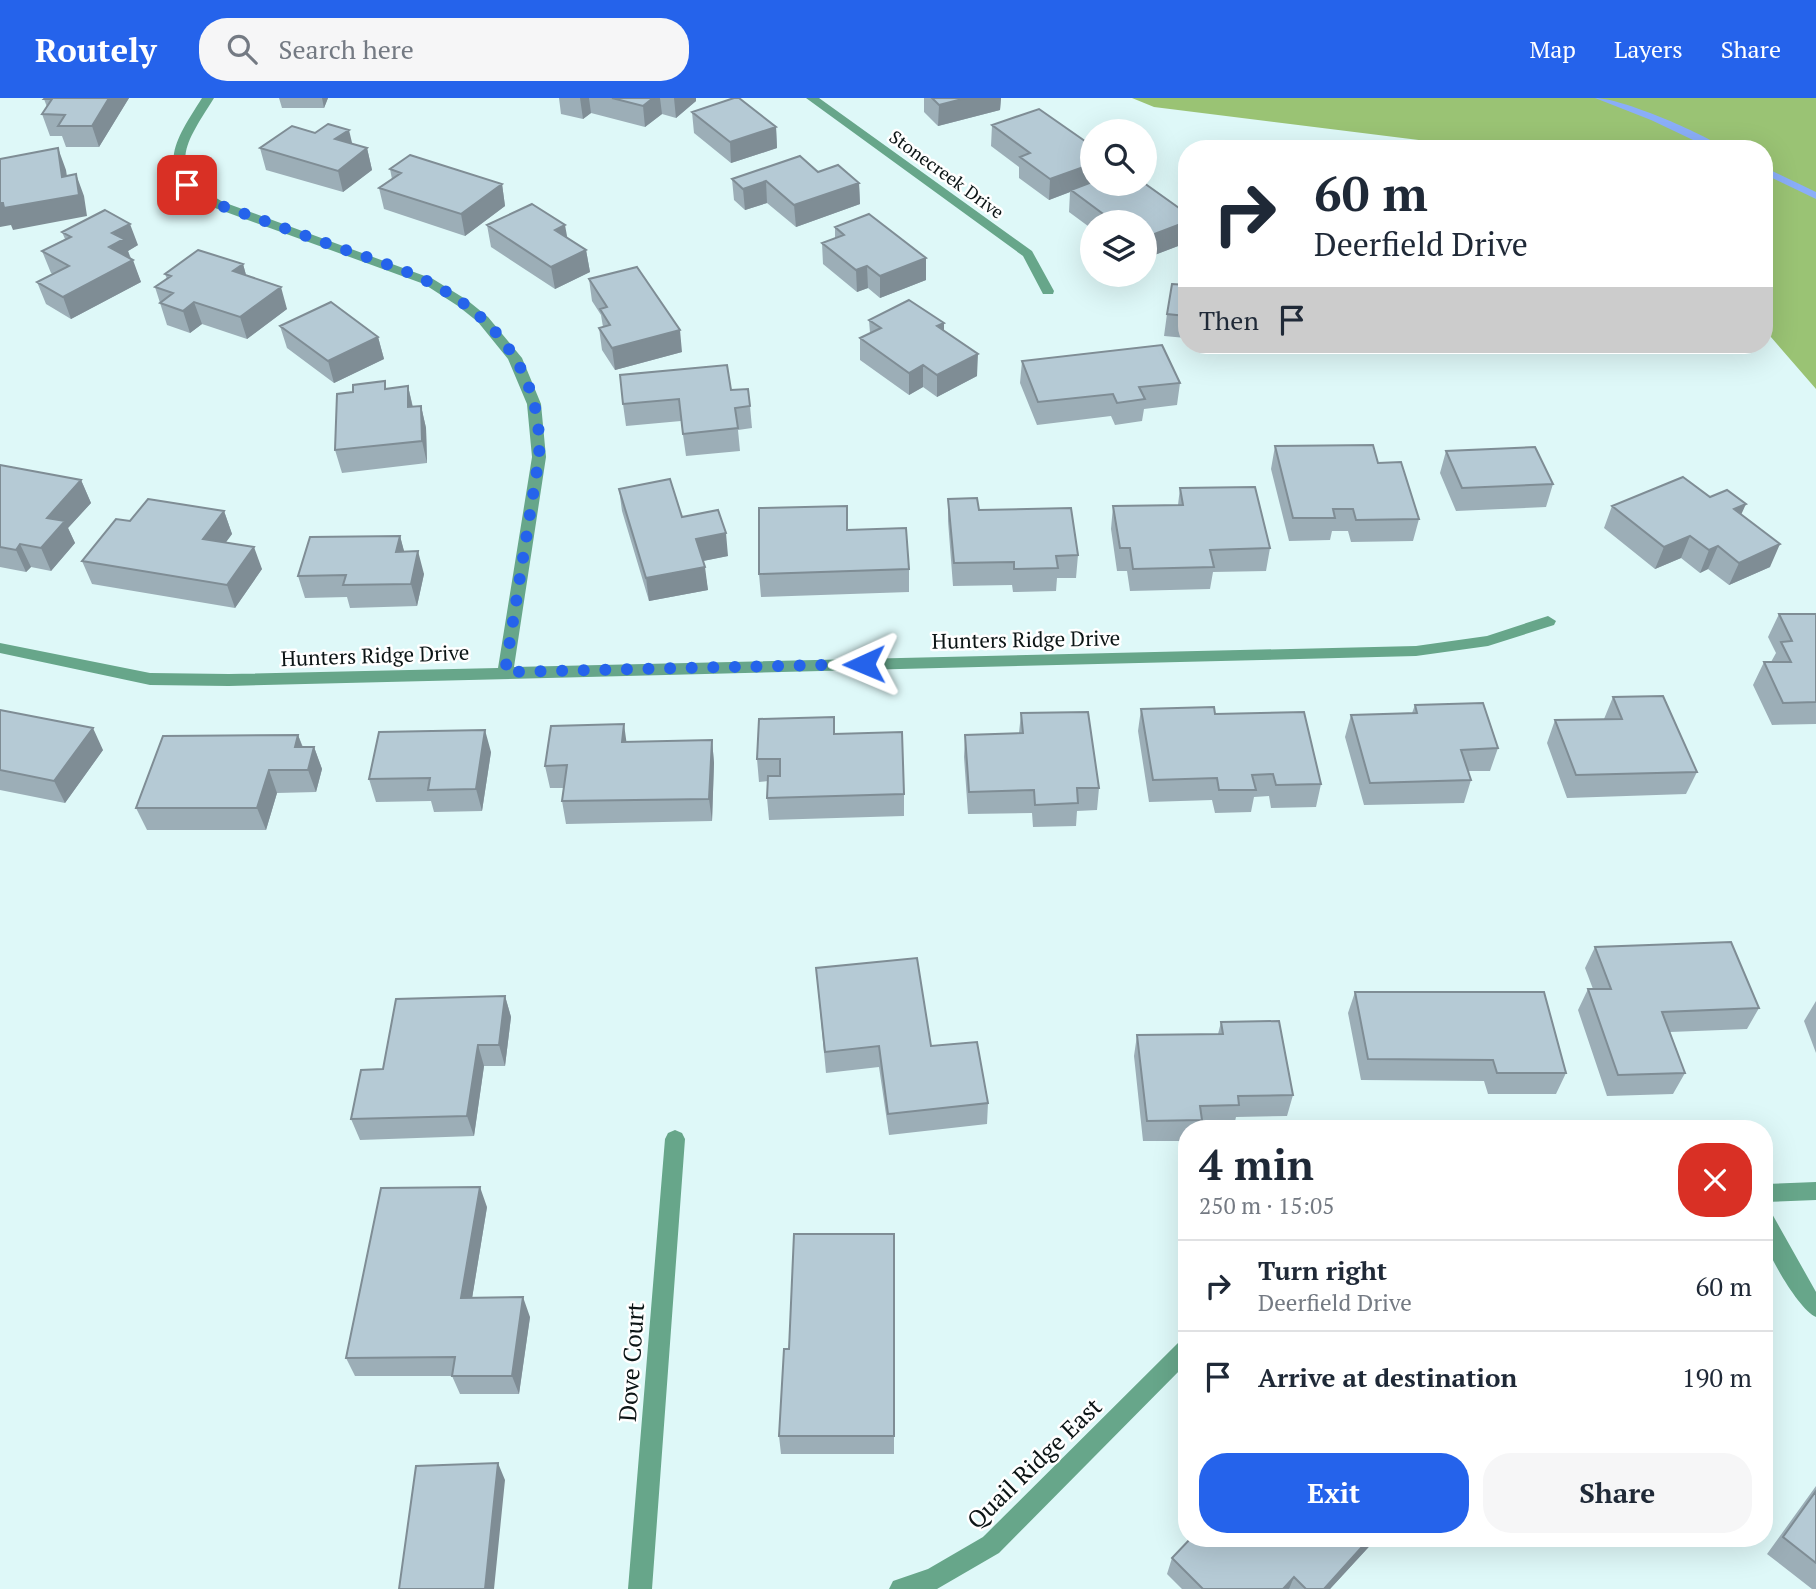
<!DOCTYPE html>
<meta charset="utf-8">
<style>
body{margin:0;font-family:"PT Serif",serif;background:#f6f6f7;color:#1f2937;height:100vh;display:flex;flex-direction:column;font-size:26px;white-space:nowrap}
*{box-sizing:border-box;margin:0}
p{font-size:23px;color:#747a83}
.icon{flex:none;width:38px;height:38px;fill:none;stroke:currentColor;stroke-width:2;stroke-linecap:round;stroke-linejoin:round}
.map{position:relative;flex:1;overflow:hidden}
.panel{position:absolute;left:1178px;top:1022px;width:595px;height:427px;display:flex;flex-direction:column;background:#fff;border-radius:28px;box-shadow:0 7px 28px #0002}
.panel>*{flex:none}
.guide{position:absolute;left:1178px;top:42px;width:595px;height:214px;border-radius:28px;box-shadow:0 7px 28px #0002;background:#fff;color:#1f2937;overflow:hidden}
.controls{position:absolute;left:1080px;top:21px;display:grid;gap:14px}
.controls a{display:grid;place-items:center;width:77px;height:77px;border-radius:50%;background:#fff;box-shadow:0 7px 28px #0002;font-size:35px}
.pin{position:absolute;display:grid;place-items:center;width:60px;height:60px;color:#fff;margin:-30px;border-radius:14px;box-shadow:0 4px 10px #0006}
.me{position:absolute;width:77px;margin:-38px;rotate:269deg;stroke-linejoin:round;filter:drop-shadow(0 0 5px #0008)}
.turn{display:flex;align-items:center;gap:24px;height:147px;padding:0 21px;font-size:32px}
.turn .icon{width:91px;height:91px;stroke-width:2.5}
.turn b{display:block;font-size:49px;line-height:60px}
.then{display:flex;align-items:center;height:66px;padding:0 21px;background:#0003;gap:14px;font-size:26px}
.round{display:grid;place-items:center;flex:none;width:74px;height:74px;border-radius:28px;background:#f6f6f7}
.overview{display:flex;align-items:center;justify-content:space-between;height:119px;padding:0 21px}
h1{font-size:42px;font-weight:700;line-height:52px}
.button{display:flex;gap:14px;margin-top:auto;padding:14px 21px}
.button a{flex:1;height:80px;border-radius:28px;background:#2563eb;color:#fff;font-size:28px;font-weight:700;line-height:80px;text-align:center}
.button a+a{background:#f6f6f7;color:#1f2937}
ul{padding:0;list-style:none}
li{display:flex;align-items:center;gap:21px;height:91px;padding:0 21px;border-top:2px solid #e0e1e3}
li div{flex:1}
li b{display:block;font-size:26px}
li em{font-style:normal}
header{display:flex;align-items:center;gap:42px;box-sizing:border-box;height:98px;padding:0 35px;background:#2563eb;color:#fff}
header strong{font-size:33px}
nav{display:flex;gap:38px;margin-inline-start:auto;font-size:24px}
.search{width:490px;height:63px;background:#f6f6f7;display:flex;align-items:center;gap:18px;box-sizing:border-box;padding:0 24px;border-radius:28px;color:#747a83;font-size:26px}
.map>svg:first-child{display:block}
.forest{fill:#9ac374}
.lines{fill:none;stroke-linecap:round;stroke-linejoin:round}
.stream{fill:#8aaef8;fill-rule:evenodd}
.street{fill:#67a68a;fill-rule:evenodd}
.wall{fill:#9caeb7}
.shaded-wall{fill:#7f8d95}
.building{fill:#b5cad5;stroke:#7f8d95;stroke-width:2}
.route{stroke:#2563eb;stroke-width:12;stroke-dasharray:0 21.6}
.labels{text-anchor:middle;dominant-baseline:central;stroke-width:5;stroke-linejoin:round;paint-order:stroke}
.far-street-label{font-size:18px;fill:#0c1516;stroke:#fff}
.street-label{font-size:21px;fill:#0c1516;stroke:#fff}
.near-street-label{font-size:24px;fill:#0c1516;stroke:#fff}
</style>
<header>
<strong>Routely</strong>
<div class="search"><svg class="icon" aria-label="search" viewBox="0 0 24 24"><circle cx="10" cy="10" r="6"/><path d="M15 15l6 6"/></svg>Search here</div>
<nav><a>Map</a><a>Layers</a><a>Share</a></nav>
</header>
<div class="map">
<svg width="1816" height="1491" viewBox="0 0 1816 1491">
<rect width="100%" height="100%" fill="#def8f8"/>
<path class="forest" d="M1132,0H1816V291L1764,231V51H1491L1154,9Z"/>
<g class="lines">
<path class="stream" d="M1595,0C1621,0 1703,35 1725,51H1712L1651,22Z
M1764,69L1816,94V101L1764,76Z"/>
<path class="street" d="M202,0H214C184,48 165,71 223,104L433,181L467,202L488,219L522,260L541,306L546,359L514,569L1416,548L1487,538L1548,518L1556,523L1554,527L1488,548L1416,558L229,588L150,587L0,555V545L150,575L229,576L498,570L532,359L527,306L508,261L478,224L458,208L424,186L215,110C154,75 170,50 202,0Z
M806,0H819L1032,153L1054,193L1053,196H1043L1023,158Z
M675,1032L682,1035L685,1041L652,1491H628L665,1041L668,1035Z
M1816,1084V1102L1764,1104V1086Z
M1764,1111L1771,1114L1816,1194V1219C1800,1213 1767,1157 1764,1139C1762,1131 1764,1120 1764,1111Z
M1186,1242V1266L999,1455L937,1491H889L893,1483L928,1471L983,1439L1178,1245Z"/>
</g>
<path class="wall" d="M45,0H129L99,49H66L62,38H50L42,16L47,9L44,1Z
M279,0H328L324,10H282Z
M559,0H696V3L676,20L662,16L645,29L591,15L583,21L561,16Z
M924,0H1001L1000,12L938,28L924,14Z
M692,14L776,29L777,50L731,65L694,35Z
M992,27L1092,48L1091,85L1186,145L1144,161V124H1092V131L1069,114L1070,94L1049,102L1019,80V69L991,48Z
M352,46L367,50L372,72L343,94L266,72L260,50Z
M390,71L502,86L505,108L465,138L384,111L379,90L392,81Z
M818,74L859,85L860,106L796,129L767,105L745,112L734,102L732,81Z
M487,127L586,152L590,174L555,191L491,149Z
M835,129L926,160V182L880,200L868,190L857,194L823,166L822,145L835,140Z
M62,134L138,147L128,153L141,184L71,221L46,206L37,184L53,176L51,175L42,153L65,141Z
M243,166L246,177L287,211L247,241L202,226L190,235L167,227L155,189L167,181L165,176Z
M589,181L682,254L615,272L602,252L599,230L603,229L601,217L592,203Z
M1186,187V240L1164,238L1167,216Z
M869,222L944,233L977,278L937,299L923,289L909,297L860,262V240L870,235Z
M280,228L378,239L384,261L334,285L287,250Z
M1022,263L1180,285L1177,307L1144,311L1142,323L1115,327L1111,318L1037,327L1020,285Z
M408,288L413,309L421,308L426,330L427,365L342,375L335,352L387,291Z
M731,292L750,308L752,330L738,332L740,353L686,358L681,323L626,328L623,306Z
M1275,348L1419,421L1413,443L1351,444L1348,433H1332L1330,442L1289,443L1271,371Z
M1446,353L1553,386L1546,409L1456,413L1440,375Z
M0,367L81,382L91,405L68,430L75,445L51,473L31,469L26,474L0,469Z
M1180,390L1270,450L1266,473L1213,474L1210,491L1130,493L1127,473H1117L1111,431L1113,408L1178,407Z
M619,391L682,419L728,458L703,463L708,492L649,503L622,413Z
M1710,399L1741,417L1770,469L1729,487L1708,471L1700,475L1681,460L1655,471L1604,430L1612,408Z
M948,401L979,412L1078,457L1076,480H1057L1056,493L1013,494L1012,487L953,488L948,423Z
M224,413L232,436L226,444L262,471L235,510L92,486L82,463L130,423Z
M848,432L909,471V494L761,499L759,476Z
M400,438L404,454L424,476L417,508L350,510L347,499L305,500L298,478Z
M1779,516H1816V626L1772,627L1753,587L1764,564H1771L1776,555L1768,539Z
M1613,599L1697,674L1686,696L1567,700L1547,645L1555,622L1604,621Z
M1415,607L1498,650L1490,673H1468L1471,682L1464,705L1364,707L1345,639L1351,617L1412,615Z
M1141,611L1215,616L1321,686L1316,709L1271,710L1269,698L1254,699L1251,714L1215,715L1212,702L1149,704L1138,633Z
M0,612L103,652L65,705L0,692Z
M1021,615L1099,690L1097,712L1077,713L1076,728L1033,729L1032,715L968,716L964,659L965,637L1019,635Z
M835,636L904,696V718L769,722L767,700L768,683L759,684L757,661Z
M298,637L303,649H314L322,671L316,694L277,695L266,732H147L136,710Z
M712,642L714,665L712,723L566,726L562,703L564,690H550L545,668L627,644Z
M491,654L482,713L434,714L431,703L376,704L369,681Z
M1595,849L1759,910L1747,931L1670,934L1685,975L1673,996L1607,998L1578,912L1588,891H1593L1585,870Z
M816,870L931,948L988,1005L987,1026L889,1037L879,969L826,975Z
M1355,894L1566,975L1556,996H1488L1484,983L1361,982L1348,915Z
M505,898L511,919L505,968H484L474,1038L360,1042L351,1021L383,971Z
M1816,903V955L1804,923Z
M1221,924L1293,997L1287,1018L1236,1019L1234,1028L1200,1029V1031H1186V1043H1143L1134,958L1137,937L1218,936Z
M487,1109L472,1200L530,1219L519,1296H460L452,1278H355L346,1260Z
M894,1136V1356H781L779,1338L789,1251Z
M1816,1388V1491H1812L1767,1456Z
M1377,1440L1330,1491H1182L1167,1476L1172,1460Z"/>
<path class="shaded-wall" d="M109,0H129L99,49L92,28Z
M322,0H328L324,10Z
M580,0H589L591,15L583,21Z
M653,0H660L662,16L645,29L643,8Z
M674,0H696V3L676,20Z
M966,0H1001L1000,12L938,28L939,7Z
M776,29L777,50L731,65L730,44Z
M349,32L354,53L335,41Z
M58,50L66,72L70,98L76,76L84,98L87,118L13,132L11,127L0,129V105L62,79Z
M367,50L372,72L343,94L338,73Z
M1092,57L1091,87L1071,92L1070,94L1049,102L1050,81L1085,60Z
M766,83L767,105L745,112L743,91Z
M859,85L860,106L796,129L794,107Z
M502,86L505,108L465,138L461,116Z
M1186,124V145L1144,161V140Z
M130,126L138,147L128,153L131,163L133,162L141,184L71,221L63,199L109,149L112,135Z
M565,127L569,149L555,132Z
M586,152L590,174L555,191L551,169Z
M926,160V182L880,200V178Z
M243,166L249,188L233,173Z
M867,168L868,190L857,194L856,172Z
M281,189L287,211L247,241L240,219Z
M194,204L202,226L190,235L183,213Z
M944,225V247L937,228Z
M680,232L682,254L615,272L612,250Z
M378,239L384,261L334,285L328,263Z
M978,256L977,278L937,299V277Z
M923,267V289L909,297V275Z
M408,288L413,311L408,309Z
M421,308L426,330L427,365L422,343Z
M81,382L91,405L68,430L75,445L51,473L41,450L47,420Z
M1746,406L1736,428L1734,411Z
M224,413L232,436L212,463L203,441Z
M726,435L728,458L698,464L696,441Z
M400,438L406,460L396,454Z
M1690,438L1681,460L1655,471L1664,449Z
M20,446L31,469L26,474L16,452Z
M1780,446L1770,469L1729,487L1739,465Z
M1718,448L1708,471L1700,475L1709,452Z
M254,449L262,471L235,510L227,487Z
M418,453L424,476L417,508L411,486Z
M705,469L708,492L649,503L646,480Z
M624,626L627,648L622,644Z
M93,630L103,652L65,705L54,683Z
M485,632L491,654L482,713L476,691Z
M298,637L306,659L295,649Z
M712,642L714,665L712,723L709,701Z
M314,649L322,671L316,694L308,672Z
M269,672L277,695L266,732L257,710Z
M505,898L511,919L505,968L499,947Z
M478,947L484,968L474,1038L467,1018Z
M480,1089L487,1109L469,1219L461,1200Z
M523,1199L530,1219L519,1296L512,1278Z
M498,1365L505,1382L494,1491H485Z
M1370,1440H1377L1330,1491H1324Z
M1294,1479L1289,1491H1283Z"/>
<path class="building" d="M45,0H109L92,28H58L65,17L42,16L52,1H44Z
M612,0H653L643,8Z
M734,0H739L776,29L730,44L692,14Z
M932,0H966L939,7Z
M1039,11L1092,48V57L1085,60L1092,66L1050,81L1020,59L1030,55L992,27Z
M328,26L349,32L335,41L367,50L338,73L260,50L292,28L315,35Z
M58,50L62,79L76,76L79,97L4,110L3,105H0V61Z
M410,57L502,86L461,116L379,90L401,75L390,71Z
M800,58L818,74L838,67L859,85L794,107L766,83L743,91L732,81Z
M1092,84V86H1109L1111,87L1115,86L1144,85L1186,115V124L1144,140V124H1114L1071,92Z
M532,106L565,127L555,132L586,152L551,169L487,127Z
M105,112L130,126L112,135L124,141L109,149L133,162L63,199L37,184L69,168L42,153L71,139L62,134Z
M869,116L926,160L880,178L867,168L856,172L822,145L844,137L835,129Z
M198,152L243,166L233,173L281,189L240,219L194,204L183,213L160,205L173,195L155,189L171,178L165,176Z
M637,169L680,232L612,250L599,230L610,227L600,211L607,209L589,181Z
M1172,186L1186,187V218L1167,216Z
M909,202L944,225L937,228L978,256L937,277L923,267L909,275L860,240L881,230L869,222Z
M331,204L378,239L328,263L280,228Z
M1162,247L1180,285L1139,289L1145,301L1117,305L1113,296L1038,304L1022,263Z
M727,267L731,292L748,291L750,308L735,310L738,330L683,336L679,301L623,306L620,277Z
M385,283V291L408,288V309L421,308L422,343L335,352L337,296L353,294V287Z
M1373,347L1378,365L1401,364L1419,421L1356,422L1353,411H1333L1335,420H1293L1275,348Z
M1535,349L1553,386L1462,390L1446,353Z
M0,367L81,382L47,420L65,423L41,450L20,446L16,452L0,449Z
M1683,379L1710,399L1727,392L1746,406L1734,411L1780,446L1739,465L1718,448L1709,452L1690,438L1664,449L1612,408Z
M670,381L682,419L718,412L726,435L696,441L705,469L646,480L619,391Z
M1255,389L1270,450L1210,452L1214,469L1133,471L1130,450H1120L1113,408L1183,407L1180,390Z
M977,400L979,412L1071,410L1078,457L1056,458L1058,470L1014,471V464L954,465L948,401Z
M148,401L224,413L203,441L254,449L227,487L82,463L116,421L130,423Z
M847,408V432L906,430L909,471L759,476V410Z
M400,438L396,454L418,453L411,486L343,487L346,477L298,478L310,439Z
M1779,516H1816V604L1783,605L1764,564H1791L1781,544L1792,543Z
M1663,598L1697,674L1576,677L1555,622L1622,621L1613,599Z
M1483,605L1498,650L1461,652L1471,682L1370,685L1351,617L1417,615L1415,607Z
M1214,609L1215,616L1304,614L1321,686L1276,687L1273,676L1252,677L1256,692H1219L1217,680L1153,682L1141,611Z
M0,612L93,630L54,683L0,672Z
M1088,614L1099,690H1077L1078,705L1035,707L1034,692L969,694L965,637L1023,635L1021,615Z
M834,619V636L902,634L904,696L767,700L768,678H780V661H757L759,621Z
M624,626L622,644L712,642L709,701L562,703L567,667L545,668L551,628Z
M485,632L476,691L428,692L430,680L369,681L379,634Z
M298,637L295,649H314L308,672H269L257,710H136L163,638Z
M1731,844L1759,910L1662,914L1685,975L1618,977L1588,891H1611L1595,849Z
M917,860L931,948L977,944L988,1005L888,1016L879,948L825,954L816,870Z
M1355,894H1544L1566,975H1497L1493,962L1368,961Z
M505,898L499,947H478L467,1018L351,1021L361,972L383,971L396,901Z
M1279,923L1293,997L1238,998L1239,1007L1200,1008L1202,1022L1147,1023L1137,937L1223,936L1221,924Z
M480,1089L461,1200L523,1199L512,1278H452L455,1259L346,1260L381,1090Z
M794,1136H894V1338H779L784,1251H789Z
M498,1365L485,1491H399L416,1368Z
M1816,1393V1465L1783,1439Z
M1191,1440H1370L1324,1491H1306L1294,1479L1283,1491H1203L1172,1460Z"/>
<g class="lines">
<path class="route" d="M187,87L198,96L219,107C260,121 300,136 340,150C374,162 409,172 440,190C504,227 543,284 539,359L505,574L864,566"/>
</g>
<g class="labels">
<g class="far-street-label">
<text transform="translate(947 76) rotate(36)">Stonecreek Drive</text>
</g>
<g class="street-label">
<text transform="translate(1026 541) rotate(-1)">Hunters Ridge Drive</text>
<text transform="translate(375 557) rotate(-2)">Hunters Ridge Drive</text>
</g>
<g class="near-street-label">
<text transform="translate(631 1264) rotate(-86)">Dove Court</text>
<text transform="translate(1034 1365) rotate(-44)">Quail Ridge East</text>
</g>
</g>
</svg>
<div class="controls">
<a><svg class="icon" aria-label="search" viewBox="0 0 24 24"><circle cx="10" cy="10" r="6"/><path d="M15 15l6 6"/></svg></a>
<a><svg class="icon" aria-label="layers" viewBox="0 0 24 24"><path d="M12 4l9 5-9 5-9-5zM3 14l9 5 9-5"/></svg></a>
</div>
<div class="pin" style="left:187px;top:87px;background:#d93025"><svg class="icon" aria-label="arrive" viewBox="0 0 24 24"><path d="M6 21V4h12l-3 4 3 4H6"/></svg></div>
<svg class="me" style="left:864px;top:566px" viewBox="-20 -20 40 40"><path d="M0-17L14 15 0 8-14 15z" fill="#2563eb" stroke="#fff" stroke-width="4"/></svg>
<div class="guide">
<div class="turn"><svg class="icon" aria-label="right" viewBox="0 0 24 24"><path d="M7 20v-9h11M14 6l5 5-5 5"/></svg><div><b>60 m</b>Deerfield Drive</div></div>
<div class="then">Then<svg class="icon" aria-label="arrive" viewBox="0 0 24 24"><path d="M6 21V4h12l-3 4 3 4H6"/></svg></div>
</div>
<section class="panel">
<div class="overview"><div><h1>4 min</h1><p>250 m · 15:05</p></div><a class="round" style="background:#d93025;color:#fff"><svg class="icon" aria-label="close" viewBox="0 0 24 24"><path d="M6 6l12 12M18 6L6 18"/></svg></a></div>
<ul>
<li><svg class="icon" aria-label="right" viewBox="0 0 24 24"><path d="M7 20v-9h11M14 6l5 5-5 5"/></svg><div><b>Turn right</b><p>Deerfield Drive</p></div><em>60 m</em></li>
<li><svg class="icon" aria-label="arrive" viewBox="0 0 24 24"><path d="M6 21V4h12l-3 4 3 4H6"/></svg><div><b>Arrive at destination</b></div><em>190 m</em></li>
</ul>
<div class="button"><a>Exit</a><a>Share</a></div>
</section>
</div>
